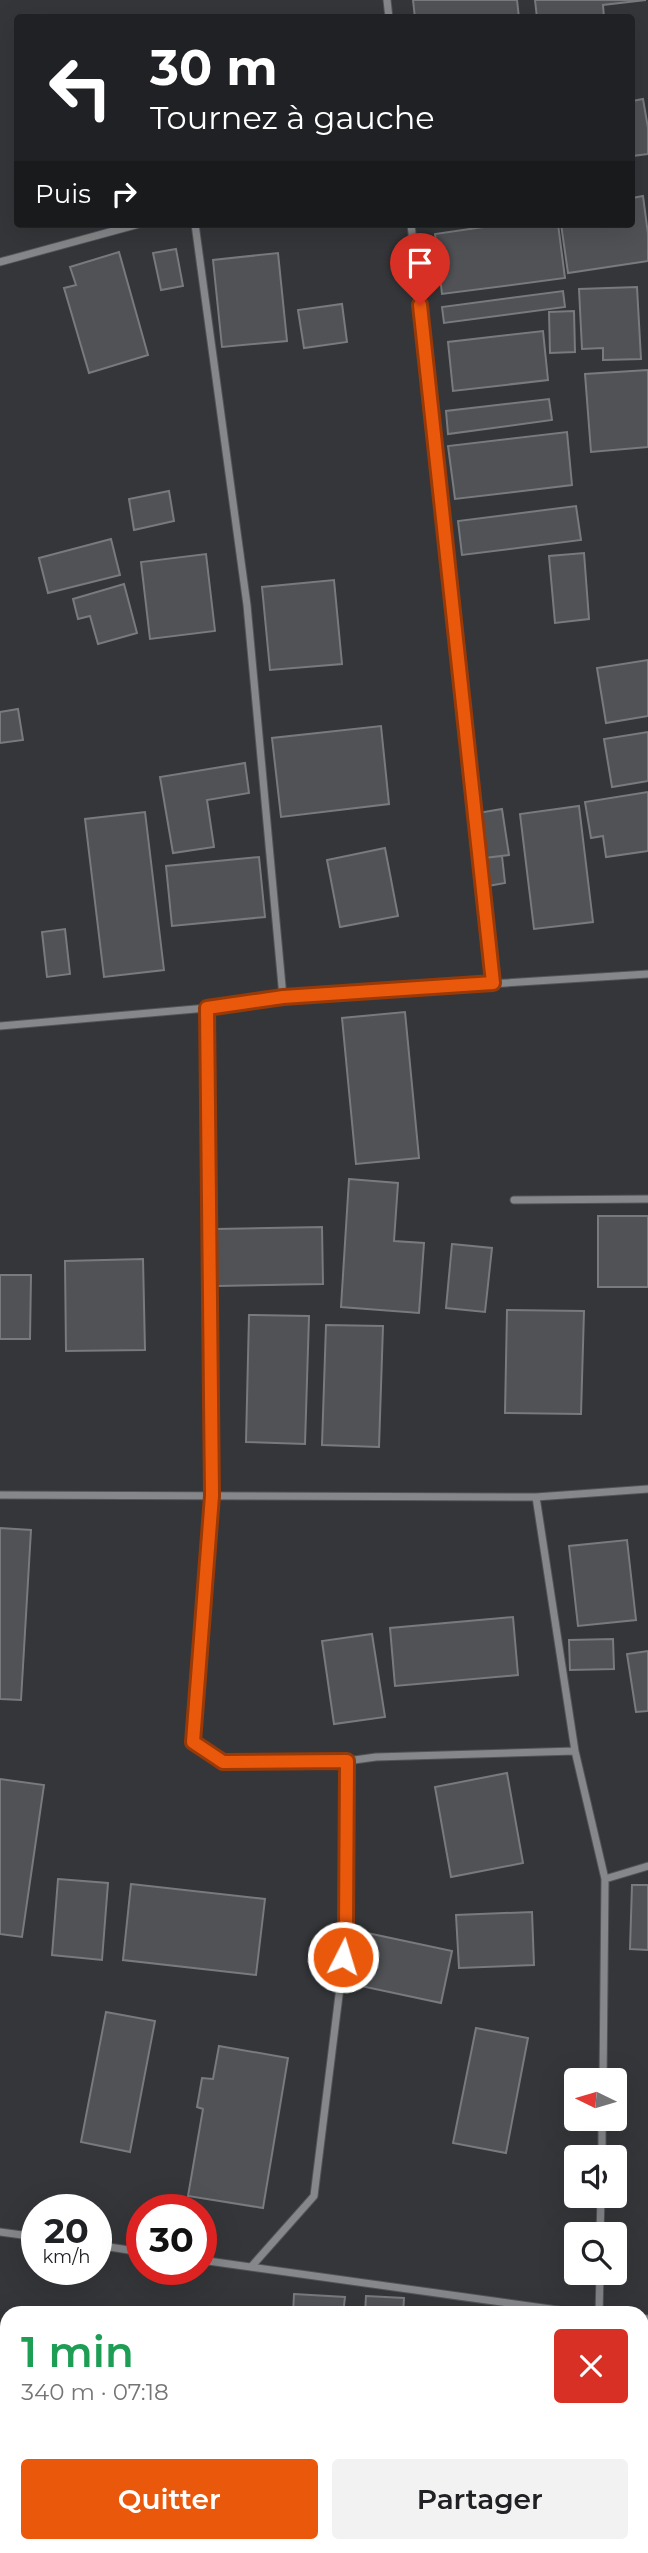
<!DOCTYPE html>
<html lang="fr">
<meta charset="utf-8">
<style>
body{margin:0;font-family:Montserrat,sans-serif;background:#f2f2f2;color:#202124;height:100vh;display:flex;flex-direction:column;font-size:26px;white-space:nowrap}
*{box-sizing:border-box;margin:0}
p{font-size:23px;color:#757577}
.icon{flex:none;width:38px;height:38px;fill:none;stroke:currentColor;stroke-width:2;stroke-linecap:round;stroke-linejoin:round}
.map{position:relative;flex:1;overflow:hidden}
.drawer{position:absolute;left:0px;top:2306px;width:649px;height:247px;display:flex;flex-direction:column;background:#fff;border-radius:21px 21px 0 0;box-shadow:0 7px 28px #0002}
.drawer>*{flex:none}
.guide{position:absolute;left:14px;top:14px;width:621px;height:214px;border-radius:7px;box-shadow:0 7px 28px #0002;background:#202124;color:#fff;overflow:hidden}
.needle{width:46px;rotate:275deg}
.tools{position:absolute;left:564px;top:2068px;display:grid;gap:14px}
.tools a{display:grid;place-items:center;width:63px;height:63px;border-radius:7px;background:#fff;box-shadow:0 7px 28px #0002;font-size:35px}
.speed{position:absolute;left:21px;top:2194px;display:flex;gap:14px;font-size:35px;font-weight:700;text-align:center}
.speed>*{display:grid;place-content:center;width:91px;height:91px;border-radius:50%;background:#fff;box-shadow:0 7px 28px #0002;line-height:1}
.speed small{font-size:18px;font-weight:400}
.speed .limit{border:10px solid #d22;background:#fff;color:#111}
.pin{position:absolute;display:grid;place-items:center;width:60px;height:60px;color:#fff;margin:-72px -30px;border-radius:50% 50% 50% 0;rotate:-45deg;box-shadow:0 0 7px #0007}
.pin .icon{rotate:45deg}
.me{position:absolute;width:77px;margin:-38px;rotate:5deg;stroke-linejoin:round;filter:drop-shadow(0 0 5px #0008)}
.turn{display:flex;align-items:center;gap:24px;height:147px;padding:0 21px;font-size:32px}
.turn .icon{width:91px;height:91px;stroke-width:2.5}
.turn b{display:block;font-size:49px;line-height:60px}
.then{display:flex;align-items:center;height:66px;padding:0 21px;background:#0003;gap:14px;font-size:26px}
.round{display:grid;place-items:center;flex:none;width:74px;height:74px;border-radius:7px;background:#f2f2f2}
.summary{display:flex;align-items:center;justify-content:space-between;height:119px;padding:0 21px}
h1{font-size:42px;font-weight:600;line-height:52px;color:#1e9e55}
.primary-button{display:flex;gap:14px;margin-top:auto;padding:14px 21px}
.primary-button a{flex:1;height:80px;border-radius:7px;background:#ea580c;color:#fff;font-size:28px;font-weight:600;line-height:80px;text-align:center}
.primary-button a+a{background:#f2f2f2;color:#202124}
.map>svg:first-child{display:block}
.building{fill:#505255;stroke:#787a7d;stroke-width:2}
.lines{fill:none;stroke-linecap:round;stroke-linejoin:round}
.street-casing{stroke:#525456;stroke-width:9}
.street{stroke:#85878a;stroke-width:7}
.route-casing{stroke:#983908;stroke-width:18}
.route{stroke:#ea580c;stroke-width:12}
</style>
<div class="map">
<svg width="648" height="2553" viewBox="0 0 648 2553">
<rect width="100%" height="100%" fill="#343639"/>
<path class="building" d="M413,0H517L519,18H415Z
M535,0H646L603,5L604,18H537Z
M643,99L648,128V154L632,156V101Z
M643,196L648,234V261L568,273L561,224H632V198Z
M504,224H558L565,278L442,294L435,234Z
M176,249L183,286L161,290L153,253Z
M119,252L148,355L89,373L64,288L76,285L70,267Z
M278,253L287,341L222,347L213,260Z
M637,287L641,359L603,360V348L582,349L579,289Z
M563,291L565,307L444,323L442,307Z
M342,304L347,342L304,348L298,310Z
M574,311L575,352L550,353L549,312Z
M543,331L548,380L453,391L448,342Z
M648,370V447L591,452L585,374Z
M549,399L552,420L448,434L446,411Z
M567,432L572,485L455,499L448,446Z
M169,491L174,521L134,530L129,499Z
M576,506L581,540L462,555L458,521Z
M111,539L120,575L48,593L39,558Z
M584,553L589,619L555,623L549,556Z
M206,554L215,631L150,639L141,562Z
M334,580L342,664L270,670L262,587Z
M124,584L137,633L98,644L90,616L78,619L73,599Z
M648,660V716L606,723L597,668Z
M18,709L23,740L0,743V712Z
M381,726L389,804L281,817L272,738Z
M648,732V781L612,787L604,739Z
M245,763L249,793L207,800L214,847L173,853L160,777Z
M648,792V851L606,857L603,836L591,838L585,802Z
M579,806L593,922L534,929L520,814Z
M502,809L509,855L484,858L478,813Z
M145,812L164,970L104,977L85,819Z
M385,848L398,916L340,927L327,860Z
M502,856L505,883L488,886L484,858Z
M259,857L265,917L172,926L166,866Z
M65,929L70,974L47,977L42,932Z
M405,1012L419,1158L356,1164L342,1018Z
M349,1179L398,1183L394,1241L424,1243L419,1313L341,1307Z
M598,1216H648V1287H598Z
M322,1227L323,1284L217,1286L216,1229Z
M452,1244L492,1248L485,1312L446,1308Z
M143,1259L145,1350L66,1351L65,1261Z
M0,1275H31L30,1339H0Z
M507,1310L584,1311L581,1414L505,1413Z
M249,1315L309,1316L305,1444L246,1442Z
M326,1325L383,1326L379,1447L322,1445Z
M0,1528L31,1530L21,1700L0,1699Z
M627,1540L636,1620L578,1626L569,1546Z
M513,1617L518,1675L395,1686L390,1628Z
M372,1634L385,1717L334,1724L322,1641Z
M613,1639L614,1669L570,1670L569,1640Z
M648,1651V1711L636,1712L627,1654Z
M507,1773L523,1863L451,1877L435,1787Z
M0,1779L44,1785L22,1937L0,1934Z
M58,1879L108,1883L102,1960L52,1955Z
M131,1884L265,1899L256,1975L123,1960Z
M632,1885H648V1950L630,1949Z
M532,1912L534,1965L459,1968L456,1915Z
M358,1931L452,1951L441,2003L347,1983Z
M106,2012L155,2021L130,2152L81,2142Z
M476,2028L528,2038L506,2153L453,2143Z
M219,2046L288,2058L263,2208L188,2196L203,2109L197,2107L202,2078L213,2079Z
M294,2294L345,2297L343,2314H293Z
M366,2296L404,2298L403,2314H365Z
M518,2546H572V2553H519Z"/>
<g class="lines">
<defs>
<path id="street" d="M387,0L389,18
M195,224L247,605L283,997
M411,224L493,983
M0,262L139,224
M207,1008L212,1496L193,1742L223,1762L347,1761L376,1757L575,1751
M0,1026L207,1008L283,997L648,974
M514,1200L648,1199
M0,1495L536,1497L648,1489
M536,1497L575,1751L605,1879L603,2081
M605,1879L648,1866
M602,2158V2119
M0,2232L37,2237
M600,2235L601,2196
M96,2245L142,2252
M201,2260L586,2314
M251,2267L314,2196L347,1931V1761
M599,2314L600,2273
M642,2318L648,2319
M625,2546L626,2553"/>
</defs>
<use href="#street" class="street-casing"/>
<use href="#street" class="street"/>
</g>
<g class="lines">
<defs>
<path id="route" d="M343,1957L346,1931L347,1761L223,1762L193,1742L212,1496L207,1008L283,997L493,983L420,305"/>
</defs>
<use href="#route" class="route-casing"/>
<use href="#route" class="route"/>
</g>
</svg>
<div class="tools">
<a><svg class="needle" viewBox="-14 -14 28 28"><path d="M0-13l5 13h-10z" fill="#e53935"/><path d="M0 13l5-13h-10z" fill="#757577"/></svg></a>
<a><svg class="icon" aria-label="sound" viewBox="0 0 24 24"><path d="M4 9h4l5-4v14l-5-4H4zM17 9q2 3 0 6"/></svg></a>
<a><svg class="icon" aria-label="search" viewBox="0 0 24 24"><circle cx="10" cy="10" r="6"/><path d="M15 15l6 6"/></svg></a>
</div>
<div class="speed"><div>20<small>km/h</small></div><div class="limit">30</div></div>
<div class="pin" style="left:420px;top:305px;background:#d93025"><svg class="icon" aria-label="arrive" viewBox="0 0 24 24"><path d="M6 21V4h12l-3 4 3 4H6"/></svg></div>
<svg class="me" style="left:343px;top:1957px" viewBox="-20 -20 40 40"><circle r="17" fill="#ea580c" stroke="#fff" stroke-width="3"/><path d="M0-11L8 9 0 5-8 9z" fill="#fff"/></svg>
<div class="guide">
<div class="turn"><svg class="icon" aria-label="left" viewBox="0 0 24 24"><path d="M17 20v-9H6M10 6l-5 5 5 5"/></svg><div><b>30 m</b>Tournez à gauche</div></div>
<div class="then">Puis<svg class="icon" aria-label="right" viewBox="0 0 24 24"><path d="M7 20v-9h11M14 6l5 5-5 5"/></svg></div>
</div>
<section class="drawer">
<div class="summary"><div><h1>1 min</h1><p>340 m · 07:18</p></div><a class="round" style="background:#d93025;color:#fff"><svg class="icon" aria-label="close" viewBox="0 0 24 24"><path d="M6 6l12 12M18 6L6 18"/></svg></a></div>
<div class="primary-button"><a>Quitter</a><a>Partager</a></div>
</section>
</div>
